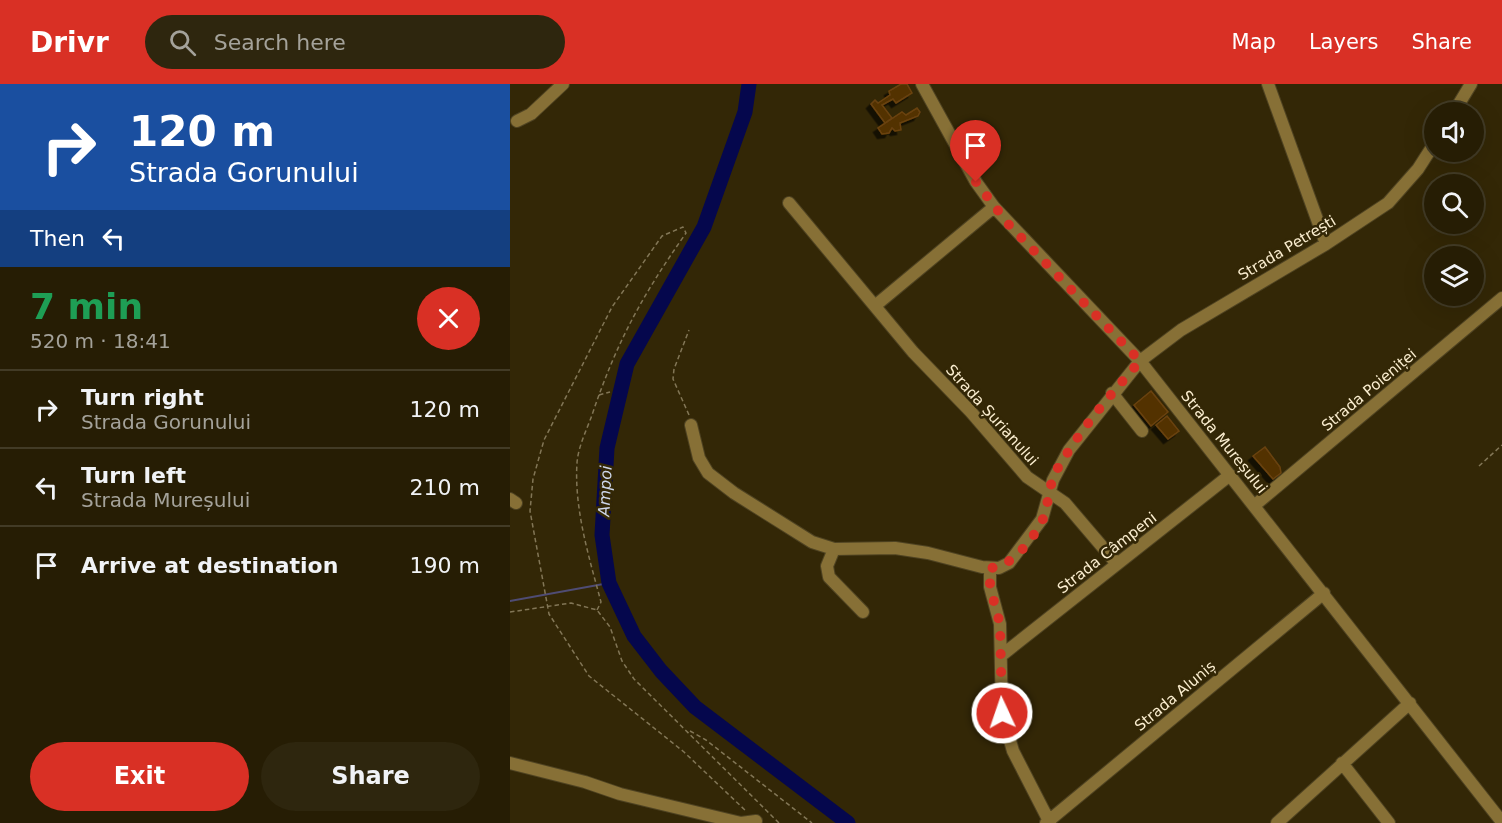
<!DOCTYPE html>
<meta charset="utf-8">
<style>
body{margin:0;font-family:"DejaVu Sans",sans-serif;background:#2e260e;color:#f1f3f6;height:100vh;display:flex;flex-direction:column;font-size:22px;white-space:nowrap}
*{box-sizing:border-box;margin:0}
p{font-size:20px;color:#a4a29a}
.icon{flex:none;width:33px;height:33px;fill:none;stroke:currentColor;stroke-width:2;stroke-linecap:round;stroke-linejoin:round}
.map{position:relative;flex:1;overflow:hidden}
.sheet{display:flex;flex-direction:column;background:#261d04;width:510px}
.sheet>*{flex:none}
.guide{background:#1a4fa0;color:#fff;overflow:hidden}
.fabs{position:absolute;left:914px;top:18px;display:grid;gap:12px}
.fabs a{display:grid;place-items:center;width:60px;height:60px;border-radius:50%;background:#261d04;box-shadow:0 6px 24px #0002,0 0 0 2px #423b26;font-size:30px}
.pin{position:absolute;display:grid;place-items:center;width:51px;height:51px;color:#fff;margin:-62px -26px;border-radius:50% 50% 50% 0;rotate:-45deg;box-shadow:0 0 6px #0007}
.pin .icon{rotate:45deg}
.me{position:absolute;width:66px;margin:-33px;rotate:357deg;stroke-linejoin:round;filter:drop-shadow(0 0 4px #0008)}
.turn{display:flex;align-items:center;gap:21px;height:126px;padding:0 30px;font-size:27px}
.turn .icon{width:78px;height:78px;stroke-width:2.5}
.turn b{display:block;font-size:42px;line-height:51px}
.then{display:flex;align-items:center;height:57px;padding:0 30px;background:#0003;gap:12px;font-size:22px}
.round{display:grid;place-items:center;flex:none;width:63px;height:63px;border-radius:32px;background:#2e260e}
.headline{display:flex;align-items:center;justify-content:space-between;height:102px;padding:0 30px}
h1{font-size:36px;font-weight:600;line-height:45px;color:#1e9e55}
.primary-button{display:flex;gap:12px;margin-top:auto;padding:12px 30px}
.primary-button a{flex:1;height:69px;border-radius:36px;background:#d93025;color:#fff;font-size:24px;font-weight:600;line-height:69px;text-align:center}
.primary-button a+a{background:#2e260e;color:#f1f3f6}
ul{padding:0;list-style:none}
li{display:flex;align-items:center;gap:18px;height:78px;padding:0 30px;border-top:2px solid #423b26}
li div{flex:1}
li b{display:block;font-size:22px}
li em{font-style:normal}
header{display:flex;align-items:center;gap:36px;box-sizing:border-box;height:84px;padding:0 30px;background:#d93025;color:#fff}
header strong{font-size:28px}
nav{display:flex;gap:33px;margin-inline-start:auto;font-size:21px}
.search{width:420px;height:54px;background:#2e260e;display:flex;align-items:center;gap:15px;box-sizing:border-box;padding:0 21px;border-radius:33px;color:#a4a29a;font-size:22px}
main{display:flex;flex:1;min-height:0}
.map>svg:first-child{display:block}
.lines{fill:none;stroke-linecap:round;stroke-linejoin:round}
.stream{stroke:#4f4c74;stroke-width:2}
.river{stroke:#05074d;stroke-width:15}
.building{fill:#533205;stroke:#6b430e;stroke-width:1.5;filter:url(#shadow)}
.minor-casing{stroke:#4f4322;stroke-width:14}
.path{stroke:#827656;stroke-width:1.5;stroke-dasharray:4.5 3;stroke-linecap:butt}
.minor{stroke:#877036;stroke-width:12}
.route{stroke:#d93025;stroke-width:10;stroke-dasharray:0 18}
.labels{text-anchor:middle;dominant-baseline:central;stroke-width:5;stroke-linejoin:round;paint-order:stroke}
.street-label{font-size:15px;fill:#fbeed0;stroke:#332706}
.water-label{font-size:16px;font-style:italic;fill:#ced7eb;stroke:#332706}
</style>
<header>
<strong>Drivr</strong>
<div class="search"><svg class="icon" aria-label="search" viewBox="0 0 24 24"><circle cx="10" cy="10" r="6"/><path d="M15 15l6 6"/></svg>Search here</div>
<nav><a>Map</a><a>Layers</a><a>Share</a></nav>
</header>
<main>
<section class="sheet">
<div class="guide">
<div class="turn"><svg class="icon" aria-label="right" viewBox="0 0 24 24"><path d="M7 20v-9h11M14 6l5 5-5 5"/></svg><div><b>120 m</b>Strada Gorunului</div></div>
<div class="then">Then<svg class="icon" aria-label="left" viewBox="0 0 24 24"><path d="M17 20v-9H6M10 6l-5 5 5 5"/></svg></div>
</div>
<div class="headline"><div><h1>7 min</h1><p>520 m · 18:41</p></div><a class="round" style="background:#d93025;color:#fff"><svg class="icon" aria-label="close" viewBox="0 0 24 24"><path d="M6 6l12 12M18 6L6 18"/></svg></a></div>
<ul>
<li><svg class="icon" aria-label="right" viewBox="0 0 24 24"><path d="M7 20v-9h11M14 6l5 5-5 5"/></svg><div><b>Turn right</b><p>Strada Gorunului</p></div><em>120 m</em></li>
<li><svg class="icon" aria-label="left" viewBox="0 0 24 24"><path d="M17 20v-9H6M10 6l-5 5 5 5"/></svg><div><b>Turn left</b><p>Strada Mureșului</p></div><em>210 m</em></li>
<li><svg class="icon" aria-label="arrive" viewBox="0 0 24 24"><path d="M6 21V4h12l-3 4 3 4H6"/></svg><div><b>Arrive at destination</b></div><em>190 m</em></li>
</ul>
<div class="primary-button"><a>Exit</a><a>Share</a></div>
</section>
<div class="map">
<svg width="992" height="739" viewBox="0 0 992 739">
<defs>
<filter id="shadow"><feDropShadow dx="-4.5" dy="4.5" stdDeviation="0" flood-color="#0009"/></filter>
</defs>
<rect width="100%" height="100%" fill="#332706"/>
<g class="lines">
<path class="stream" d="M0,517L99,499"/>
<path class="river" d="M239,0L235,28L194,143L117,280L97,364L92,451L99,499L124,552L151,587L185,623L338,739"/>
</g>
<path class="building" d="M391,0H397L402,9L386,19L383,15L372,21L382,34L375,39L361,20L365,16L368,19L380,11L379,7Z
M407,24L410,28L408,32L390,39L391,46L385,47L382,44L379,49L372,50L368,44L392,28L396,31Z
M641,307L658,328L641,342L624,321Z
M657,332L669,347L658,355L646,341Z
M755,363L770,383L771,389L763,395L743,372Z"/>
<g class="lines">
<defs>
<path id="minor" d="M412,0L466,98L484,123L630,277L992,738
M758,0L816,160
M944,28L961,0
M7,37L21,30L53,0
M279,119L403,268L461,328L517,393L555,419L607,480
M366,221L484,123
M602,309L632,347
M181,341L189,374L198,389L224,409L302,458L324,465L385,464L418,469L472,483L489,484L499,479L532,435L543,396L559,366L630,277L671,246L816,160L878,119L908,85L924,60
M0,415L6,419
M745,421L992,214
M324,465L317,482L319,493L353,528
M480,484V503L490,540L492,629L503,667L540,739
M492,571L720,391
M0,679L75,698L110,710L231,739L246,737
M832,679L879,739
M536,739L814,509
M767,739L900,619"/>
</defs>
<use href="#minor" class="minor-casing"/>
<path class="path" d="M89,311L100,308
M179,331L163,295L164,285L179,246
M969,382L992,361
M87,526L91,518C79,473 64,425 67,379C68,363 77,345 82,331C107,257 132,212 176,149L173,143L152,152L102,223L34,356L23,395L20,427L39,530L79,592L174,668L237,728
M0,528L61,519L87,526L100,543L112,577L124,595L269,739
M180,647L196,656L302,739"/>
<use href="#minor" class="minor"/>
</g>
<g class="lines">
<path class="route" d="M466,98L499,141L630,277C605,306 579,335 558,368C550,379 543,391 540,405C537,412 538,420 536,428C528,449 504,483 480,484V503L490,540L492,629"/>
</g>
<g class="labels">
<g class="street-label">
<text transform="translate(777 164) rotate(-31)">Strada Petrești</text>
<text transform="translate(859 306) rotate(-40)">Strada Poieniței</text>
<text transform="translate(482 331) rotate(48)">Strada Șurianului</text>
<text transform="translate(714 358) rotate(51)">Strada Mureșului</text>
<text transform="translate(597 469) rotate(-38)">Strada Câmpeni</text>
<text transform="translate(665 612) rotate(-40)">Strada Aluniș</text>
</g>
<g class="water-label">
<text transform="translate(95 407) rotate(-87)">Ampoi</text>
</g>
</g>
</svg>
<div class="fabs">
<a><svg class="icon" aria-label="sound" viewBox="0 0 24 24"><path d="M4 9h4l5-4v14l-5-4H4zM17 9q2 3 0 6"/></svg></a>
<a><svg class="icon" aria-label="search" viewBox="0 0 24 24"><circle cx="10" cy="10" r="6"/><path d="M15 15l6 6"/></svg></a>
<a><svg class="icon" aria-label="layers" viewBox="0 0 24 24"><path d="M12 4l9 5-9 5-9-5zM3 14l9 5 9-5"/></svg></a>
</div>
<div class="pin" style="left:466px;top:98px;background:#d93025"><svg class="icon" aria-label="arrive" viewBox="0 0 24 24"><path d="M6 21V4h12l-3 4 3 4H6"/></svg></div>
<svg class="me" style="left:492px;top:629px" viewBox="-20 -20 40 40"><circle r="17" fill="#d93025" stroke="#fff" stroke-width="3"/><path d="M0-11L8 9 0 5-8 9z" fill="#fff"/></svg>
</div>
</main>
